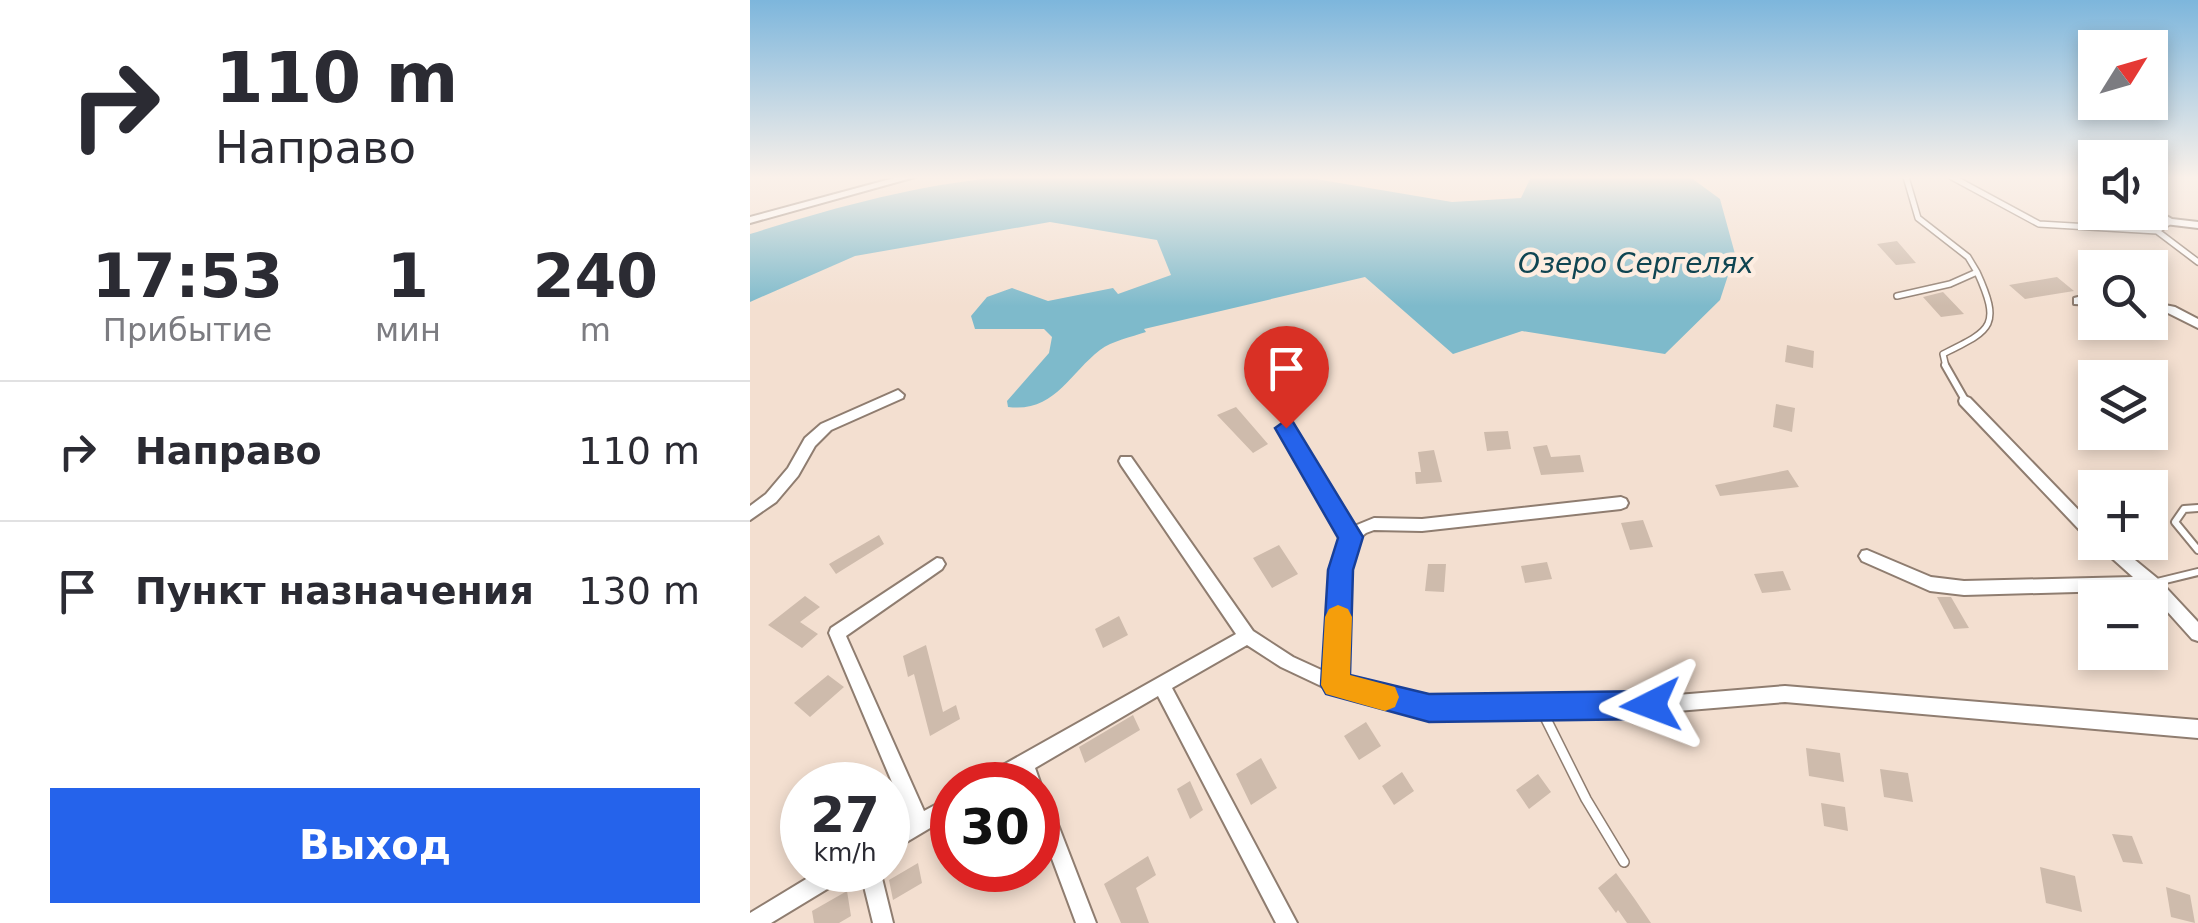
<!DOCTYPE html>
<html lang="ru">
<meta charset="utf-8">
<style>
body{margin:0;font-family:"DejaVu Sans",sans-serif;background:#f2f2f3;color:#2b2b33;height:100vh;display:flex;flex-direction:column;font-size:38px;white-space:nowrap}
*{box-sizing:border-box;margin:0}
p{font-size:32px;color:#7c7c81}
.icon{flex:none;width:55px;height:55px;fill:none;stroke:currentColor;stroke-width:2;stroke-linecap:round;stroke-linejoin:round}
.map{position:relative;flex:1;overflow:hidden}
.drawer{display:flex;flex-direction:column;background:#fff;width:750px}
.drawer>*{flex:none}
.top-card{background:#fff;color:#2b2b33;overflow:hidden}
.needle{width:65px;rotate:53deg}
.tools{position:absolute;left:1328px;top:30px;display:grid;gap:20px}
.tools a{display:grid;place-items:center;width:90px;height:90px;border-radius:0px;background:#fff;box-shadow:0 5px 15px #0003;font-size:50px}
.speed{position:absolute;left:30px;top:762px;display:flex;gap:20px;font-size:50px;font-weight:700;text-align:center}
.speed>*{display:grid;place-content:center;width:130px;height:130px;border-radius:50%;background:#fff;box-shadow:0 5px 15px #0003;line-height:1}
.speed small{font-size:25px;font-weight:400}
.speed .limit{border:15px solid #d22;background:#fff;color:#111}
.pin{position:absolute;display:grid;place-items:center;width:85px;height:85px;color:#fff;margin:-102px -42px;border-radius:50% 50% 50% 0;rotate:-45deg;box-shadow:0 0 10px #0007}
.pin .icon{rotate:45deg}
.me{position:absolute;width:110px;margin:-55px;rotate:267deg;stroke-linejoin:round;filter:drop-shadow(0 0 8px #0008)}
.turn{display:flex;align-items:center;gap:35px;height:210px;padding:0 50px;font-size:45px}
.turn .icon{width:130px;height:130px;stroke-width:2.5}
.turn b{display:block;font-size:70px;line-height:85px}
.eta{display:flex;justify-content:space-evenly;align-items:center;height:170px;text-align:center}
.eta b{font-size:60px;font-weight:700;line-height:70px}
.action{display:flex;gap:20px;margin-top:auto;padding:20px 50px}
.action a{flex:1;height:115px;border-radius:0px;background:#2563eb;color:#fff;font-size:40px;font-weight:700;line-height:115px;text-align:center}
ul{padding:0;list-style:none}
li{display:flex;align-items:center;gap:30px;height:140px;padding:0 50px;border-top:2px solid #e1e1e2}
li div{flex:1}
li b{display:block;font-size:38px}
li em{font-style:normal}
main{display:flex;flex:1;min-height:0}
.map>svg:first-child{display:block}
.water{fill:#7ebacb}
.building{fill:#cebbac}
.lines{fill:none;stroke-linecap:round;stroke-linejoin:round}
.service-far2-casing{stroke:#8f7d70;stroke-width:8}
.service-far1-casing{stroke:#8f7d70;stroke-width:10}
.service-casing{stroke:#8f7d70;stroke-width:12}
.minor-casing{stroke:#8f7d70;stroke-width:4}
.service-far2{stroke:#fff;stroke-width:5}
.service-far1{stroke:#fff;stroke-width:6}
.service{stroke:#fff;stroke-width:9}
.minor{fill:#fff;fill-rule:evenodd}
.route{fill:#2563eb;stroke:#184099;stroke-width:2.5}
.slow{fill:#f59e0b}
.labels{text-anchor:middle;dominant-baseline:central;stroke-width:9;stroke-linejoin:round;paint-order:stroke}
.far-water-label{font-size:28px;font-style:italic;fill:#0f4552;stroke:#fdede1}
</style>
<main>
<section class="drawer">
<div class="top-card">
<div class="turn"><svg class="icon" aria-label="right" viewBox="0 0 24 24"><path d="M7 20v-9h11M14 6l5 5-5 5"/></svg><div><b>110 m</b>Направо</div></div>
</div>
<div class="eta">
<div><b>17:53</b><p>Прибытие</p></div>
<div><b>1</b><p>мин</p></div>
<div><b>240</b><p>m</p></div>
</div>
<ul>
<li><svg class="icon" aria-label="right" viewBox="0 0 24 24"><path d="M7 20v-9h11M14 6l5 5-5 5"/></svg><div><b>Направо</b></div><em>110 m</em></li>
<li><svg class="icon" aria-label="arrive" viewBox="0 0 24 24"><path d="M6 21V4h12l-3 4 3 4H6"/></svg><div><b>Пункт назначения</b></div><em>130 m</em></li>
</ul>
<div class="action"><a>Выход</a></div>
</section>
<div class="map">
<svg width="1448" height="923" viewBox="0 0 1448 923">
<rect width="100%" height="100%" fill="#f3dfd0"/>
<path class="water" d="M252,177H554L702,202L771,198L781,177H940L970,199L985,254L970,300L915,354L772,331L703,354L615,277L394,329L396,332C381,337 362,341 350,350C319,374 304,413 258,407L257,401L299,353L302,337L294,329H225L221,316L237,297L262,288L298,301L363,288L368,294L421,275L407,240L300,222L105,256L0,302V234C83,208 165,185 252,177Z"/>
<path class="building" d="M1147,241L1166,263L1146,265L1127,244Z
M1307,277L1324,291L1275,299L1259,285Z
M1193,292L1214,314L1191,317L1173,297Z
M1037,345L1064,351L1063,368L1035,362Z
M1026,404L1045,408L1042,432L1023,427Z
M486,407L518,444L503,453L467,415Z
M758,431L761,449L737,451L734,432Z
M797,445L801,457L830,455L834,472L791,475L783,447Z
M684,450L692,482L666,484L665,472H671L668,452Z
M1038,470L1049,487L970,496L965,485Z
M893,520L903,547L880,550L871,523Z
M129,535L134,544L86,574L79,564Z
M529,545L548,574L522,588L503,558Z
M797,562L802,579L775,583L771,566Z
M678,564H696L694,592L675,591Z
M1033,571L1041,590L1012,593L1004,574Z
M55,596L70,607L50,622L68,634L52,648L18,625Z
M1187,597H1201L1219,628L1204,629Z
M369,616L378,635L353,648L345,629Z
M176,645L193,712L206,705L210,719L180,736L164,674L158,677L153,656Z
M78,675L94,687L60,717L44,703Z
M383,715L390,730L335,763L329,747Z
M616,722L631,746L609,760L594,736Z
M1056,748L1090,753L1094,782L1059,776Z
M511,758L527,788L501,805L486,774Z
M1130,769L1158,773L1163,802L1134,797Z
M652,772L664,791L644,805L632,786Z
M788,774L801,792L779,809L766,790Z
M440,781L453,810L440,819L427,789Z
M1071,803L1095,807L1098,831L1074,826Z
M1362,834L1382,836L1393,864L1373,862Z
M398,856L406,875L386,888L399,923H371L354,884Z
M168,863L172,883L143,900L139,880Z
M1290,867L1325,876L1332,912L1296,903Z
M866,873L884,898L901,923H877L868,910L866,913L848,888Z
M1416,887L1440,895L1445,923L1421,917Z
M97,891L101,916L89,923H64L62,911Z"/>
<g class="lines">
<defs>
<path id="service-far2" d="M1202,177L1289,224L1407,231L1419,222
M1407,231L1448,262
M1147,296L1200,284L1227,272L1218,257L1168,218L1156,177
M1196,367L1193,354C1241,330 1252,327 1227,272"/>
<path id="service-far1" d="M1195,365L1215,400
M1448,508L1434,509L1425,522L1448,550
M1403,583L1448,572"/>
<path id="service" d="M791,709L836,799L874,862"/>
<path id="minor" d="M148,177H165L0,223V217Z
M1336,177H1345V182Z
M1400,207L1422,219L1448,222V228L1415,224L1397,212H1400Z
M1328,297H1345V305L1324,304V298Z
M1400,302L1425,307L1448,319V328L1418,313L1400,310Z
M148,390L154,395L153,398L81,430L65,446L48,476L26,502L0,520V506L16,494L38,468L55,438L71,424Z
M1215,396L1220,398L1345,527V542H1363L1407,578L1448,622V641L1442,639L1398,590L1214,595L1180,591L1112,561L1109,556L1112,551L1117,550L1181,577L1214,581L1383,577L1345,543L1340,541L1210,404L1209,401L1210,398Z
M535,423L540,425L602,527L624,518L672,519L871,497L876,499L878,503L876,507L871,509L672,531L624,530L616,533L607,540L599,570L595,679L679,700H867L1035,686L1448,720V738L1035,702L867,716H679L586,693L531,667L497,645L422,688L547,923H526L408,696L285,768L291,785L289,789L295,791L346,923H326L288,821V785H273L270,776L255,785H228L230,778L486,634L371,465L369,461L371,457H381L503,631L543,657L578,673L583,570L592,537L528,428Z
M187,558L192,559L195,564L192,569L96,636L174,811L202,796V815L138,853V832L158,820L79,633L81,628Z
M71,870H100L97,877L21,923H0V913Z
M110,870H130L143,923H123Z"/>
</defs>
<use href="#service-far2" class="service-far2-casing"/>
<use href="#service-far1" class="service-far1-casing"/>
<use href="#service" class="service-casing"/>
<use href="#minor" class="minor-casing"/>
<use href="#service-far2" class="service-far2"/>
<use href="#service-far1" class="service-far1"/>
<use href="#service" class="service"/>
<use href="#minor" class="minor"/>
</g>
<linearGradient id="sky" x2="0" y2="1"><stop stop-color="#7db6dc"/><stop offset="0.58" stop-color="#faf1ea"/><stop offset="1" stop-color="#faf1ea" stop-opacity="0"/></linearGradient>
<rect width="1448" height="306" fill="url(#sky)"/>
<path class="route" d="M536,420L543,422L613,537L603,570L600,675L679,694L901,691L911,695L915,705L911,715L901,719L679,722L576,694L571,685L578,570L588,538L525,428Z"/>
<path class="slow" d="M588,605L598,609L602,617L600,675L645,687L649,697L645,707L635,711L576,694L571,685L575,617L579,609Z"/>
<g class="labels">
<g class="far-water-label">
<text x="886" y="263">Озеро Сергелях</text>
</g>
</g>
</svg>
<div class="tools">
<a><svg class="needle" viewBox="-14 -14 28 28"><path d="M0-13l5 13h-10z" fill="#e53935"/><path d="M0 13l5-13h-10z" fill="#7c7c81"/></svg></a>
<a><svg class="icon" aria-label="sound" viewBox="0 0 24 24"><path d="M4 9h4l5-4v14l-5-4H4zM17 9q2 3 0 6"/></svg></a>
<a><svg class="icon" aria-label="search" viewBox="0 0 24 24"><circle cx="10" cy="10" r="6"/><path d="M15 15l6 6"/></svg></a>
<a><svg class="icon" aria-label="layers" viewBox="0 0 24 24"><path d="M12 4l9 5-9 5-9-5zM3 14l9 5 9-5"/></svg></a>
<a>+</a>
<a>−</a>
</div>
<div class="speed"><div>27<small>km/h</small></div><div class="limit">30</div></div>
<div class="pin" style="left:536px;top:428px;background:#d93025"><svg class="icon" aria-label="arrive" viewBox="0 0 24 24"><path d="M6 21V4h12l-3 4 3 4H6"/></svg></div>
<svg class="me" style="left:901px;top:705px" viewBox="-20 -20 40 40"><path d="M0-17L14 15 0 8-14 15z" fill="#2563eb" stroke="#fff" stroke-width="4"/></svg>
</div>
</main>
